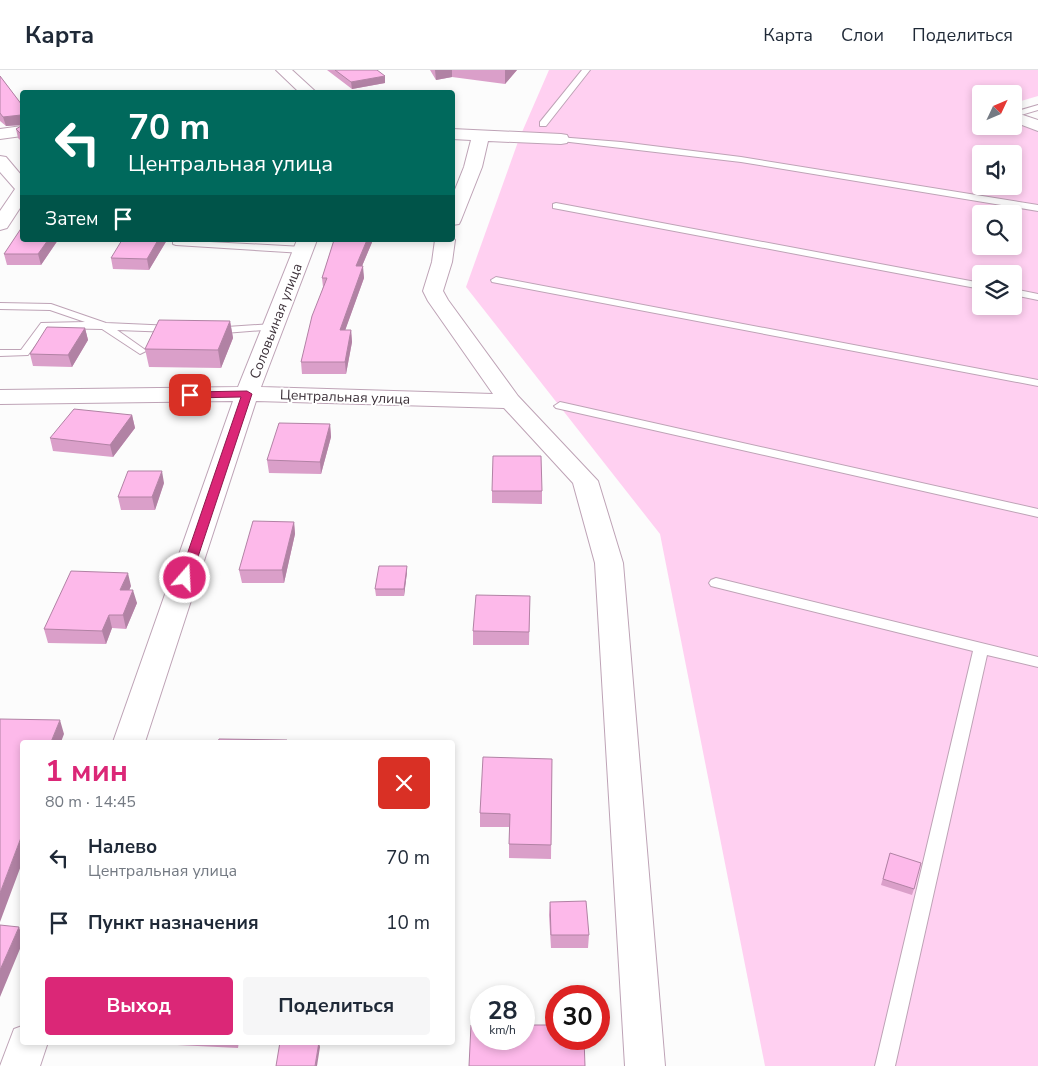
<!DOCTYPE html>
<html lang="ru">
<meta charset="utf-8">
<style>
body{margin:0;font-family:"Nunito Sans",sans-serif;background:#f6f6f7;color:#1f2937;height:100vh;display:flex;flex-direction:column;font-size:19px;white-space:nowrap}
*{box-sizing:border-box;margin:0}
p{font-size:16px;color:#747a83}
.icon{flex:none;width:28px;height:28px;fill:none;stroke:currentColor;stroke-width:2;stroke-linecap:round;stroke-linejoin:round}
.map{position:relative;flex:1;overflow:hidden}
.panel{position:absolute;left:20px;top:670px;width:435px;height:305px;display:flex;flex-direction:column;background:#fff;border-radius:5px;box-shadow:0 2px 8px #0003}
.panel>*{flex:none}
.guide{position:absolute;left:20px;top:20px;width:435px;height:152px;border-radius:5px;box-shadow:0 2px 8px #0003;background:#00695c;color:#fff;overflow:hidden}
.needle{width:32px;rotate:46deg}
.fabs{position:absolute;left:972px;top:15px;display:grid;gap:10px}
.fabs a{display:grid;place-items:center;width:50px;height:50px;border-radius:5px;background:#fff;box-shadow:0 2px 8px #0003;font-size:25px}
.speed{position:absolute;left:470px;top:915px;display:flex;gap:10px;font-size:25px;font-weight:700;text-align:center}
.speed>*{display:grid;place-content:center;width:65px;height:65px;border-radius:50%;background:#fff;box-shadow:0 2px 8px #0003;line-height:1}
.speed small{font-size:12px;font-weight:400}
.speed .limit{border:8px solid #d22;background:#fff;color:#111}
.pin{position:absolute;display:grid;place-items:center;width:42px;height:42px;color:#fff;margin:-21px;border-radius:10px;box-shadow:0 2px 8px #0006}
.me{position:absolute;width:55px;margin:-28px;rotate:19deg;stroke-linejoin:round;filter:drop-shadow(0 0 4px #0008)}
.turn{display:flex;align-items:center;gap:18px;height:105px;padding:0 25px;font-size:22px}
.turn .icon{width:65px;height:65px;stroke-width:2.5}
.turn b{display:block;font-size:35px;line-height:42px}
.then{display:flex;align-items:center;height:48px;padding:0 25px;background:#0003;gap:10px;font-size:19px}
.round{display:grid;place-items:center;flex:none;width:52px;height:52px;border-radius:5px;background:#f6f6f7}
.overview{display:flex;align-items:center;justify-content:space-between;height:85px;padding:0 25px}
h1{font-size:30px;font-weight:700;line-height:38px;color:#db2777}
.button{display:flex;gap:10px;margin-top:auto;padding:10px 25px}
.button a{flex:1;height:58px;border-radius:5px;background:#db2777;color:#fff;font-size:20px;font-weight:700;line-height:58px;text-align:center}
.button a+a{background:#f6f6f7;color:#1f2937}
ul{padding:0;list-style:none}
li{display:flex;align-items:center;gap:15px;height:65px;padding:0 25px}
li div{flex:1}
li b{display:block;font-size:19px}
li em{font-style:normal}
header{display:flex;align-items:center;gap:30px;box-sizing:border-box;height:70px;padding:0 25px;background:#fff;border-bottom:1px solid #e0e1e3}
header strong{font-size:24px}
nav{display:flex;gap:28px;margin-inline-start:auto;font-size:18px}
.map>svg:first-child{display:block}
.green{fill:#ffd0f1;fill-rule:evenodd}
.lines{fill:none;stroke-linecap:round;stroke-linejoin:round}
.lane-casing{stroke:#bea3b6;stroke-width:2}
.street-casing{stroke:#bea3b6;stroke-width:2}
.lane{fill:#fff;fill-rule:evenodd}
.street{fill:#fff;fill-rule:evenodd}
.wall{fill:#da9fc9}
.shaded-wall{fill:#b182a4}
.building{fill:#fdb9ea;stroke:#b182a4}
.route{fill:#db2777;stroke:#8e194d}
.labels{text-anchor:middle;dominant-baseline:central;stroke-width:4;stroke-linejoin:round;paint-order:stroke}
.street-label{font-size:14px;fill:#3e333b;stroke:#fff}
</style>
<header>
<strong>Карта</strong>
<nav><a>Карта</a><a>Слои</a><a>Поделиться</a></nav>
</header>
<div class="map">
<svg width="1038" height="996" viewBox="0 0 1038 996">
<rect width="100%" height="100%" fill="#fcfcfc"/>
<path class="green" d="M549,0H1038V26L1014,33V24H981V56H1014V53L1038,61V996H765L660,464L466,217L519,69ZM981,84H1014V116H981ZM981,144H1014V176H981ZM981,204H1014V236H981Z"/>
<g class="lines">
<defs>
<path id="lane" d="M582,0H590L546,56H540V52Z
M1038,35V40L1014,47V42Z
M558,67L621,72L741,87L1038,135V141L741,92L561,71L557,69Z
M556,133L981,213V219L553,138V134Z
M173,170L303,177L308,180L303,183L176,175L173,174Z
M496,207L1038,310V316L492,212L491,210Z
M1014,219L1038,224V230L1014,225Z
M0,233L51,234L106,253L173,256L178,259L173,262L117,260L144,279L146,281L140,284L102,259L48,258L28,285L0,286V280H21L41,253L85,252L50,240L0,239Z
M273,254L278,257L277,259L212,264L207,261L212,258Z
M560,332L1038,439V447L556,338L554,336Z
M716,508L1038,587V597L987,585L895,996H875L973,581L711,516L709,513L711,510Z"/>
<path id="street" d="M276,0H292L316,22H299Z
M1014,42L1038,50V61L1014,52Z
M22,56V66L0,69V59Z
M452,59L561,64L567,65L569,69L567,73L561,74L488,71L482,97L461,150L459,154L452,155V127L464,97L471,70L452,69Z
M0,86L6,87L22,106V135L7,158L0,160V141L15,119L0,102Z
M452,167L455,170L452,192L443,221L448,230L518,326L598,411L623,493L665,996H625L595,493L573,413L504,338L256,331L145,672H113L233,331L0,334V320L238,317L297,170H317L261,317L493,324L428,231L423,221L432,192L435,170H452Z
M22,956V972H48L40,996H0L14,959Z"/>
</defs>
<use href="#lane" class="lane-casing"/>
<use href="#street" class="street-casing"/>
<use href="#lane" class="lane"/>
<use href="#street" class="street"/>
</g>
<path class="wall" d="M327,0H377L385,13L352,19Z
M430,0H517L505,14L452,7L436,10Z
M0,6L22,35V72L18,68L16,59L21,56V55L6,56L0,51Z
M22,170H58L41,195H7L4,184Z
M167,170L149,200L113,199L111,188Z
M334,170H373L362,196L364,208L345,260H351L352,272L346,304H302L301,292L323,217L322,208Z
M230,251L233,268L221,298L149,297L145,279Z
M85,258L88,270L72,297L33,296L30,284Z
M132,345L135,358L113,387L53,381L50,368Z
M330,354L331,367L321,404L269,403L267,390Z
M164,413L155,440H121L118,427Z
M492,421H542V434L492,433Z
M294,452L295,464L284,513H242L239,500Z
M407,502L404,526H376L375,519Z
M131,516L129,520L137,533L126,559L112,558L106,574L48,573L44,559Z
M530,526L529,575H473V561Z
M552,689L551,789L509,788V757H480V743Z
M890,783L914,819L912,825L881,815Z
M550,832L589,865L588,878H551L549,845Z
M156,972H239L238,978L157,974Z"/>
<path class="shaded-wall" d="M435,0H452V7L436,10Z
M505,0H517L505,14Z
M385,6V13L352,19L351,12Z
M21,45L22,55L6,56L3,47Z
M48,170H58L41,195L38,184Z
M158,170H167L149,200L147,189Z
M367,170H373L357,208L356,196Z
M363,196L364,208L341,272L340,260Z
M230,251L233,268L221,298L218,280Z
M85,258L88,270L72,297L68,285Z
M351,260L352,272L346,304L345,292Z
M132,345L135,358L113,387L110,375Z
M330,354L331,367L321,404L320,392Z
M162,401L164,413L155,440L152,427Z
M294,452L295,464L284,513L282,500Z
M407,496V502L404,526V519Z
M128,503L131,516L124,533L120,520Z
M133,520L137,533L126,559L123,545Z
M109,545L112,558L106,574L102,561Z
M60,650L64,664L61,672H51Z
M22,765V793L0,852V823Z
M19,857L22,866V874L0,927V900Z
M319,972L320,977L317,996H315Z"/>
<path class="building" d="M335,0H377L385,6L351,12Z
M0,6L22,35V65L16,59L21,56V45L3,47L0,43Z
M22,157V170H48L38,184H4Z
M122,170H158L147,189L111,188Z
M334,170H367L356,196H363L340,260H351L345,292H301L312,246L327,208H322Z
M159,250L230,251L218,280L145,279Z
M47,257L85,258L68,285L30,284Z
M74,339L132,345L110,375L50,368Z
M279,353L330,354L320,392L267,390Z
M493,386H541L542,421H492Z
M128,401H162L152,427H118Z
M253,451L294,452L282,500H239Z
M379,496H407L404,519H375Z
M71,501L128,503L120,520H133L123,545H109L102,561L44,559Z
M476,525L530,526L529,562L473,561Z
M0,649L60,650L51,672H22V765L0,823Z
M219,669L287,670V672H218Z
M483,687L552,689L551,775L509,774L510,744L480,743Z
M890,783L921,793L914,819L883,809Z
M586,831L589,865H551L550,832Z
M0,855L19,857L0,900Z
M471,955H481V969H524V955H556V969H584L585,996H469Z
M280,972H319L315,996H276Z"/>
<path class="route" d="M247,321L252,324L191,508L185,511L181,510L179,508L241,327L190,328L185,325L190,322Z"/>
<g class="labels">
<g class="street-label">
<text transform="translate(276 251) rotate(-69)">Соловьиная улица</text>
<text transform="translate(345 327) rotate(2)">Центральная улица</text>
</g>
</g>
</svg>
<div class="fabs">
<a><svg class="needle" viewBox="-14 -14 28 28"><path d="M0-13l5 13h-10z" fill="#e53935"/><path d="M0 13l5-13h-10z" fill="#747a83"/></svg></a>
<a><svg class="icon" aria-label="sound" viewBox="0 0 24 24"><path d="M4 9h4l5-4v14l-5-4H4zM17 9q2 3 0 6"/></svg></a>
<a><svg class="icon" aria-label="search" viewBox="0 0 24 24"><circle cx="10" cy="10" r="6"/><path d="M15 15l6 6"/></svg></a>
<a><svg class="icon" aria-label="layers" viewBox="0 0 24 24"><path d="M12 4l9 5-9 5-9-5zM3 14l9 5 9-5"/></svg></a>
</div>
<div class="speed"><div>28<small>km/h</small></div><div class="limit">30</div></div>
<div class="pin" style="left:190px;top:325px;background:#d93025"><svg class="icon" aria-label="arrive" viewBox="0 0 24 24"><path d="M6 21V4h12l-3 4 3 4H6"/></svg></div>
<svg class="me" style="left:185px;top:508px" viewBox="-20 -20 40 40"><circle r="17" fill="#db2777" stroke="#fff" stroke-width="3"/><path d="M0-11L8 9 0 5-8 9z" fill="#fff"/></svg>
<div class="guide">
<div class="turn"><svg class="icon" aria-label="left" viewBox="0 0 24 24"><path d="M17 20v-9H6M10 6l-5 5 5 5"/></svg><div><b>70 m</b>Центральная улица</div></div>
<div class="then">Затем<svg class="icon" aria-label="arrive" viewBox="0 0 24 24"><path d="M6 21V4h12l-3 4 3 4H6"/></svg></div>
</div>
<section class="panel">
<div class="overview"><div><h1>1 мин</h1><p>80 m · 14:45</p></div><a class="round" style="background:#d93025;color:#fff"><svg class="icon" aria-label="close" viewBox="0 0 24 24"><path d="M6 6l12 12M18 6L6 18"/></svg></a></div>
<ul>
<li><svg class="icon" aria-label="left" viewBox="0 0 24 24"><path d="M17 20v-9H6M10 6l-5 5 5 5"/></svg><div><b>Налево</b><p>Центральная улица</p></div><em>70 m</em></li>
<li><svg class="icon" aria-label="arrive" viewBox="0 0 24 24"><path d="M6 21V4h12l-3 4 3 4H6"/></svg><div><b>Пункт назначения</b></div><em>10 m</em></li>
</ul>
<div class="button"><a>Выход</a><a>Поделиться</a></div>
</section>
</div>
